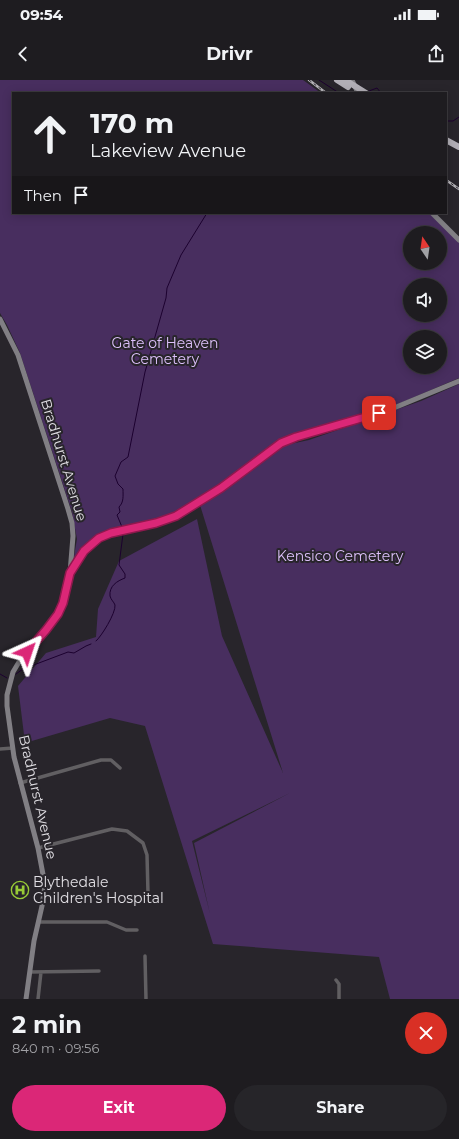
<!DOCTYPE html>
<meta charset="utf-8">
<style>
body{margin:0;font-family:Montserrat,sans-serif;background:#262529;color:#f1f3f6;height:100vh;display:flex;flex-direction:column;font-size:15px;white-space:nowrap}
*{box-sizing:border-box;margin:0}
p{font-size:13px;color:#a1a1a5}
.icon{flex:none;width:22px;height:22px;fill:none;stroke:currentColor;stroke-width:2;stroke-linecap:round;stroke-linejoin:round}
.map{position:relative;height:919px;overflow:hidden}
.sheet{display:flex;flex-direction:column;background:#1e1c20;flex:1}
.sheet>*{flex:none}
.top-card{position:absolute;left:12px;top:12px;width:435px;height:122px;border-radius:0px;box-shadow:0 2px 10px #0003,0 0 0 1px #3c3a3e;background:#1e1c20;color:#f1f3f6;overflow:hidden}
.needle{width:26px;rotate:347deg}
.buttons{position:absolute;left:403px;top:146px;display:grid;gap:8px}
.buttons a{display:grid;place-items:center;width:44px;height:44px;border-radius:50%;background:#1e1c20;box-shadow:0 2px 10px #0003,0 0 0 1px #3c3a3e;font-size:20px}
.pin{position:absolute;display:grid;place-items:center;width:34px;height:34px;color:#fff;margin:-17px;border-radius:8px;box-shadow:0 2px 6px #0006}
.me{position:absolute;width:44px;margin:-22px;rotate:42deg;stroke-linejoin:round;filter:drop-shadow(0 0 3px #0008)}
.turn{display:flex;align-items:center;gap:14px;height:84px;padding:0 12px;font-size:18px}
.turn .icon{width:52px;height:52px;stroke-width:2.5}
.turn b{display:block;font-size:28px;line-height:34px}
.then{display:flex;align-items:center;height:38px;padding:0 12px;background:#0003;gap:8px;font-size:15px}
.round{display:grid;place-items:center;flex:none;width:42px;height:42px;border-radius:21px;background:#262529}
.overview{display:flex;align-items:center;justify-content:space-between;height:68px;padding:0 12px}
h1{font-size:24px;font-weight:700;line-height:30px}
.action{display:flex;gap:8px;margin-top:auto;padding:8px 12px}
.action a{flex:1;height:46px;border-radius:24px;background:#db2777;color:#fff;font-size:16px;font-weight:700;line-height:46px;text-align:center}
.action a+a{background:#262529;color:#f1f3f6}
.status{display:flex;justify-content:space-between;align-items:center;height:28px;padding:0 20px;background:#1e1c20;direction:ltr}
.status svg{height:11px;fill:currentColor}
header{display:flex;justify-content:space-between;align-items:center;height:52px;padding:0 12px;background:#1e1c20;font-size:18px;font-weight:700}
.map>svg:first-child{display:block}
.green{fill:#482e5f;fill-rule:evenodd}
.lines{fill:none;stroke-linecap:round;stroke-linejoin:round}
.stream{stroke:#1c012f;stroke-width:1}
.street{stroke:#615f62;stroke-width:3.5}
.secondary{stroke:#817f84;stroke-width:5}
.highway{stroke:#b1aeb6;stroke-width:6}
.rail-casing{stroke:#b8b6bb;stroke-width:2.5}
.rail{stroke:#28252b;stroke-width:1;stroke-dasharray:3;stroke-linecap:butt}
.route-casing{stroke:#8e194d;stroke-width:10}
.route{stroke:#db2777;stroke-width:7}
.labels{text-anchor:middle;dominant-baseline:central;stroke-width:4;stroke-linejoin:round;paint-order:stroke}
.park-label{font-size:14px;fill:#ddc0fb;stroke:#28252b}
.street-label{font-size:14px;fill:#e1dfe4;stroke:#28252b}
.poi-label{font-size:14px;fill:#e1dfe4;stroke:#28252b;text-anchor:start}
</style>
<div class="status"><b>09:54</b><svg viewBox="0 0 49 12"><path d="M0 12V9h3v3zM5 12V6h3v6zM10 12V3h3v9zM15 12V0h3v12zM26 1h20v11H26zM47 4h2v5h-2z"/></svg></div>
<header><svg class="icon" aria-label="back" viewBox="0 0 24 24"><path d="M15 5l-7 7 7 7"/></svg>Drivr<svg class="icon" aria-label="share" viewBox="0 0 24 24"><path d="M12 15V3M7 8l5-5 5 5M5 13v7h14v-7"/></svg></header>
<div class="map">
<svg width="459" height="919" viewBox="0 0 459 919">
<rect width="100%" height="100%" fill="#28252b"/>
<path class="green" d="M0,0H303L321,13H13V133H429L459,162V298L398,324L390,326L387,325C380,333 320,348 305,352L301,351L298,354L277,362L267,368L210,412L190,426L167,438L101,454L96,457L75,481L73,482L77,459L72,432L20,273L7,245L0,233ZM410,153H440V183H410ZM410,205H440V235H410ZM410,257H440V287H410Z
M459,304V919H390L379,877L213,864L145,646L110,638L25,663L18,606L46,573L96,557L98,529L119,481L197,439L222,556L283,693L200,425L231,405L268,375L281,366L309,360L421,321ZM290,713L194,763L210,834L192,761Z"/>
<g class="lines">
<path class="stream" d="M319,0L339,13
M369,11L377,8L381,13
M446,41H453L459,37
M122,447L117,435L120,432L119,427C124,422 123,416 123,409L118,404L115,396L121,382L128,377L145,292L166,218L167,208L181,175L207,133
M96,561C101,557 116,533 115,525C114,522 111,520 110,516C109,506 117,501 125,498V494L119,485L123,454
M0,594L7,598
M16,594L23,589L68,572L74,573L86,566L91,564"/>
<path class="street" d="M0,669L13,668
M20,703L101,680H111L120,688
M38,768L112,749L127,751L143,763L147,775L148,813
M38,842H107L126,850H137
M145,876L146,919
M30,892L99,891
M336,900L339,904V919
M38,919L41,892"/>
<path class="secondary" d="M352,0L358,13
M432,133L459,160
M0,239L18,275L68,429L72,443L73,456L70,493L63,523L53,542L19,582L13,592L7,615V626L14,677L38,768L45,805L42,826L34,861L26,919
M70,492C76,484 80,475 87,467C111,444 149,450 178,435C200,424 221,408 240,393C258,379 274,365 296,357L389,330L459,301"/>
<path class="highway" d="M337,0L348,7
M345,0L366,13
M446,60L459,67"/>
<defs>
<path id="rail" d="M309,0L326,13
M446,100L459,109"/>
</defs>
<use href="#rail" class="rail-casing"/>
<use href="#rail" class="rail"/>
</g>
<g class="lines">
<defs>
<path id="route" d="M27,572L46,550L58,534L63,523L70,493L84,471L99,458L111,453L156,443L176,436L221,408L281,363L296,357L379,333"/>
</defs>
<use href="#route" class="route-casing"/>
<use href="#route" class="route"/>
</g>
<defs>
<symbol id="hospital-ring" viewBox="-11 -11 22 22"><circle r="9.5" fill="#28252b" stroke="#98cb37" stroke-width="1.5"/><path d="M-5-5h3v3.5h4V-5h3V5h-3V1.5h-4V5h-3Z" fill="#98cb37"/></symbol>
</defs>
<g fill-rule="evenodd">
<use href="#hospital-ring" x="10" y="800" width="20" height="20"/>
</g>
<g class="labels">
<g class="park-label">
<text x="165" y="263">Gate of Heaven<tspan x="165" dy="16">Cemetery</tspan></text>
<text x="340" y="476">Kensico Cemetery</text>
</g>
<g class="street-label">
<text transform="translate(64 380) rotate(73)">Bradhurst Avenue</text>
<text transform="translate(38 717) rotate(77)">Bradhurst Avenue</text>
</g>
<g class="poi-label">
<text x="33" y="802">Blythedale<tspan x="33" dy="16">Children's Hospital</tspan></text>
</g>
</g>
</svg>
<div class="buttons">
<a><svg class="needle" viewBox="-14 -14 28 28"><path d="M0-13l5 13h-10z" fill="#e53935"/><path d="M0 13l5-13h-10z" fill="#a1a1a5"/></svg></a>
<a><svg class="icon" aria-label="sound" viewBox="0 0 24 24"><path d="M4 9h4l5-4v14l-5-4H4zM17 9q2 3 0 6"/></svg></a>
<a><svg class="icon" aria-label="layers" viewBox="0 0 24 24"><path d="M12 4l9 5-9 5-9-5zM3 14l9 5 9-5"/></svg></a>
</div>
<div class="pin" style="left:379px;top:333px;background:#d93025"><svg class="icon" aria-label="arrive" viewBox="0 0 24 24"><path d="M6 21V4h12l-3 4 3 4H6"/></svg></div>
<svg class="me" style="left:27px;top:572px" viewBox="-20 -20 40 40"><path d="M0-17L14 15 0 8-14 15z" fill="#db2777" stroke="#fff" stroke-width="4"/></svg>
<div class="top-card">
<div class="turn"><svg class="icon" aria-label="ahead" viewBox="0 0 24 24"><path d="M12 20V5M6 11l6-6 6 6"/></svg><div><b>170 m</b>Lakeview Avenue</div></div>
<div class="then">Then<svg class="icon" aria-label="arrive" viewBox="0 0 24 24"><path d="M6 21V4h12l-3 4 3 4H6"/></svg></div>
</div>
</div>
<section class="sheet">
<div class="overview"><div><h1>2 min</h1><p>840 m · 09:56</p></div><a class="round" style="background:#d93025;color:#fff"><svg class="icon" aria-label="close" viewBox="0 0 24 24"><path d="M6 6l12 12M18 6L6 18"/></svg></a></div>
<div class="action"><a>Exit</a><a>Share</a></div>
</section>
